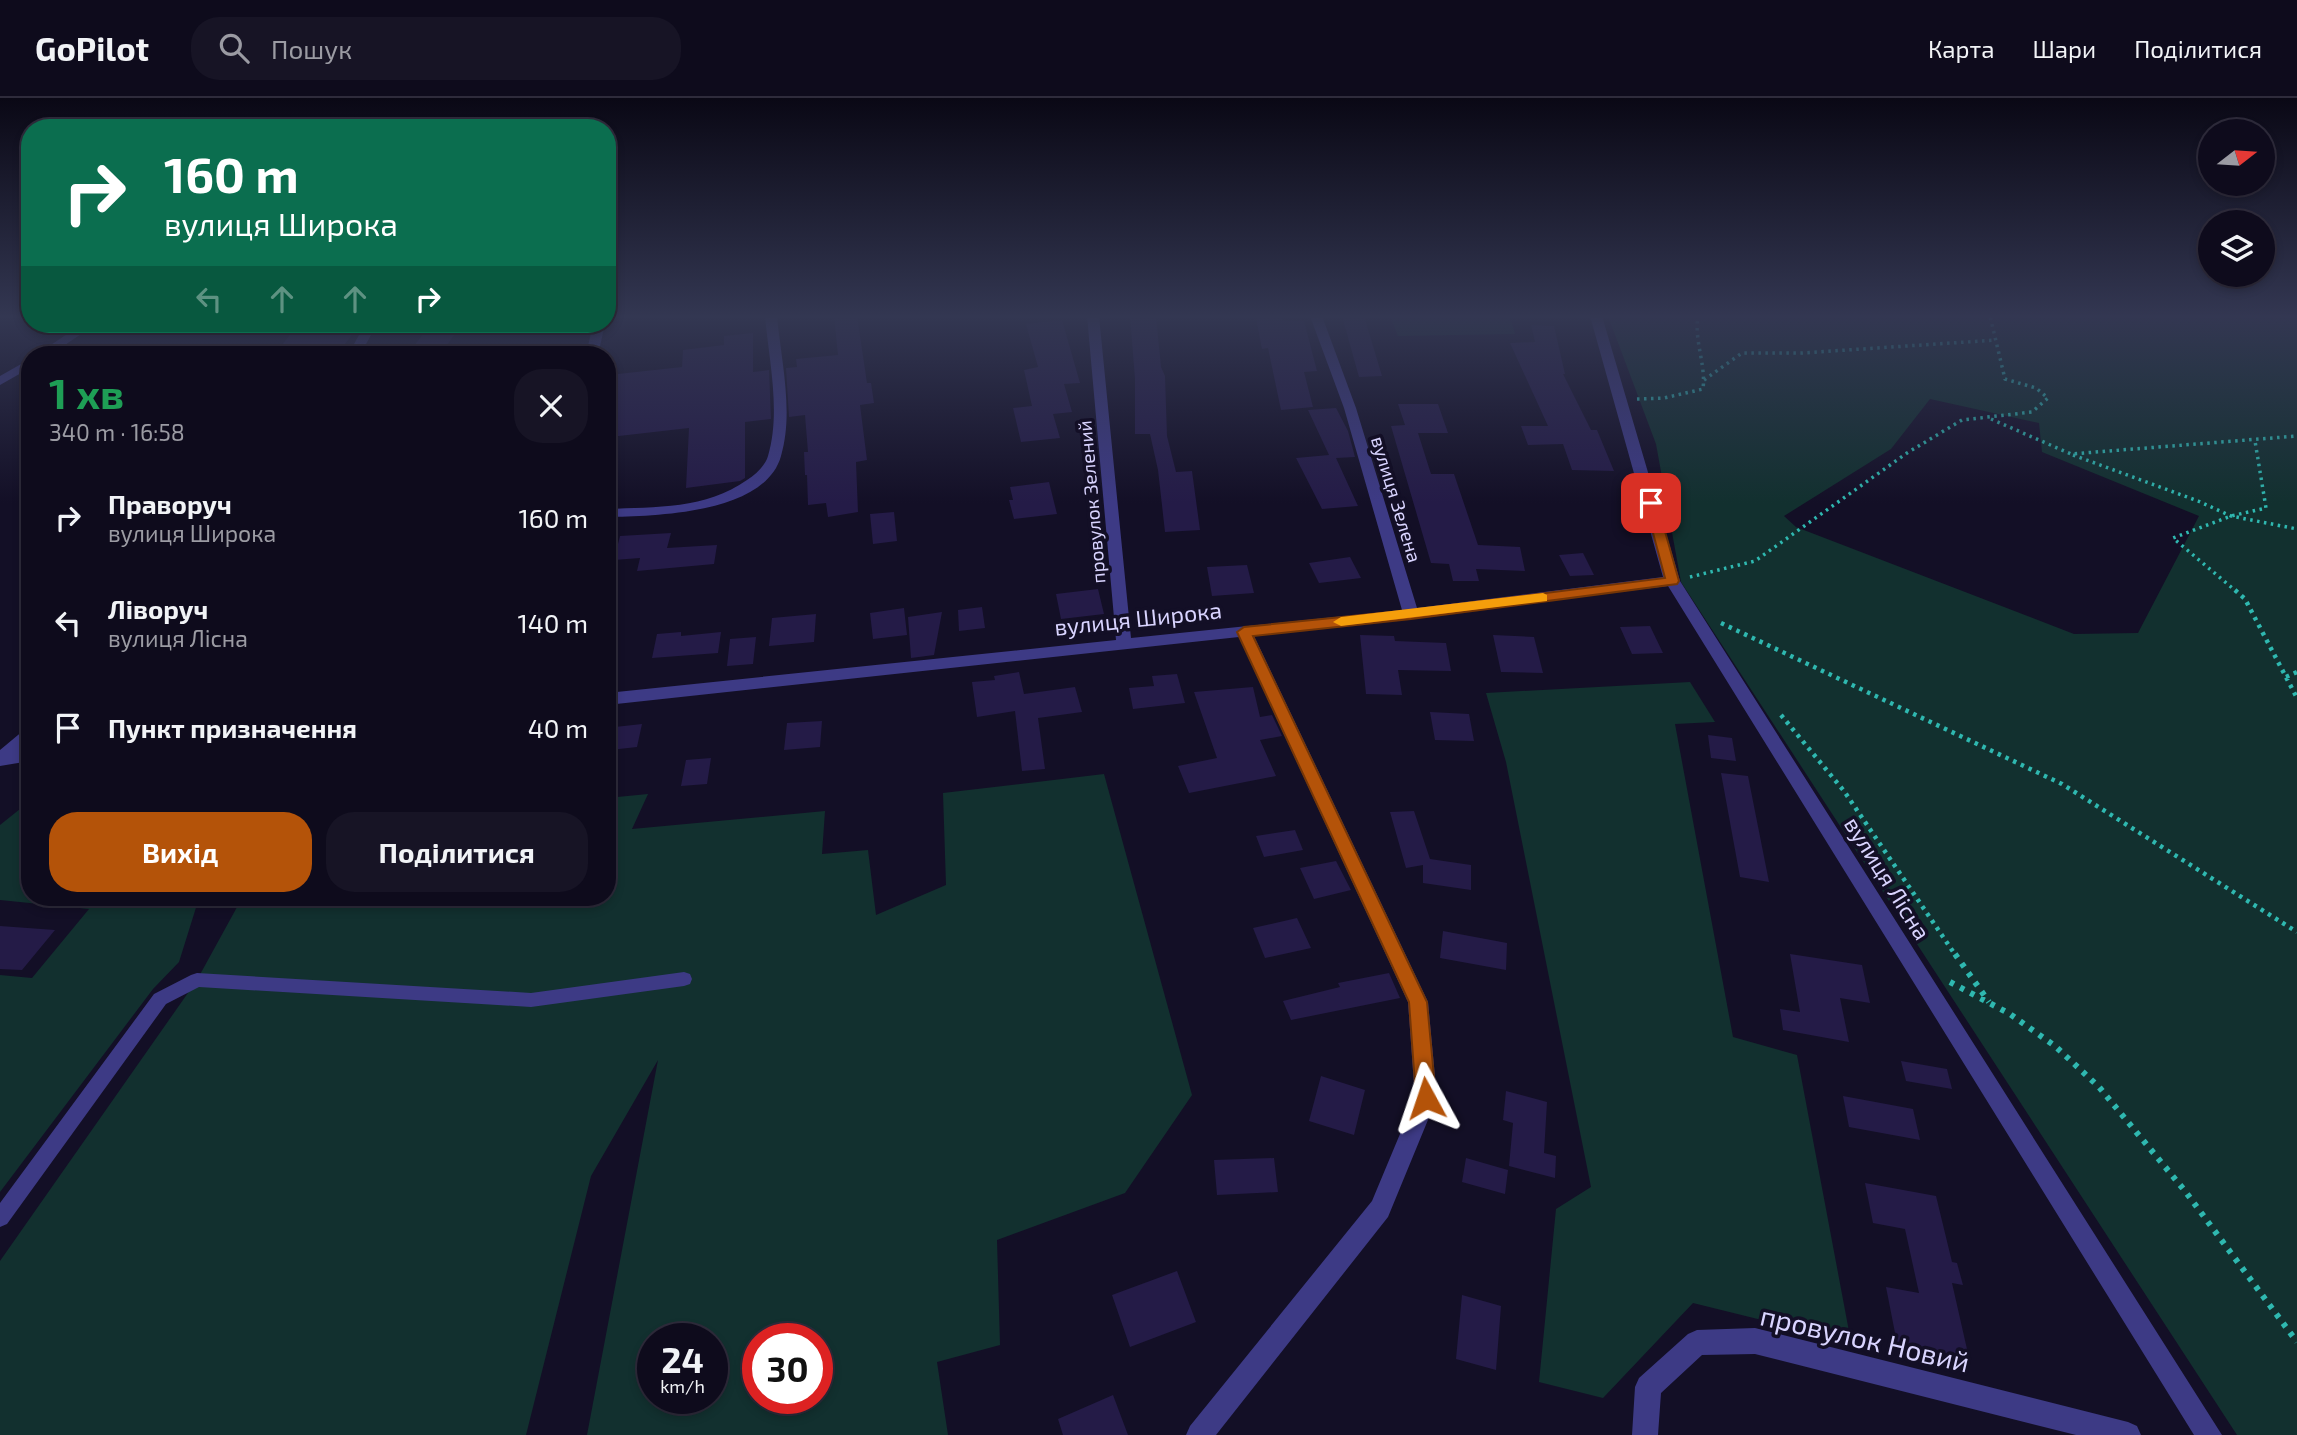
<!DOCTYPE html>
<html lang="uk">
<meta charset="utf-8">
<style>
body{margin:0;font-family:"Exo 2",sans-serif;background:#171425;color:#f1f3f6;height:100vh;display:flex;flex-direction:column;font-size:26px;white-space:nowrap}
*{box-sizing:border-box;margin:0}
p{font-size:23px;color:#9b9ba3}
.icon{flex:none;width:38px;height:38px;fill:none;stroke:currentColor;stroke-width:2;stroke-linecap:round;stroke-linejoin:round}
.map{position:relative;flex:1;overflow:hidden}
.drawer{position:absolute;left:21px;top:248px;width:595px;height:560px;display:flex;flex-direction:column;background:#0e0b1c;border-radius:28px;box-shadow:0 4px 10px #0003,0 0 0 2px #2e2b3b}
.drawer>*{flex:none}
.guide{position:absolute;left:21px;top:21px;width:595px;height:214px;border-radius:28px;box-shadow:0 4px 10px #0003,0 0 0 2px #2e2b3b;background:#0b6e4f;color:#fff;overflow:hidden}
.needle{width:46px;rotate:73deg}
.fabs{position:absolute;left:2198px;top:21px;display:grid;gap:14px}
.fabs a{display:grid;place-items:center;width:77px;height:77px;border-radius:50%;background:#0e0b1c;box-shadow:0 4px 10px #0003,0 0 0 2px #2e2b3b;font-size:35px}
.speed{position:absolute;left:637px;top:1225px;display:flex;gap:14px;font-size:35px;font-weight:700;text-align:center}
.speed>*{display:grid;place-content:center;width:91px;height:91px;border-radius:50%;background:#0e0b1c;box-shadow:0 4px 10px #0003,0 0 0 2px #2e2b3b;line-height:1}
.speed small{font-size:18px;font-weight:400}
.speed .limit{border:10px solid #d22;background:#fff;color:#111}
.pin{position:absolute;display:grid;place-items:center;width:60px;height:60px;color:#fff;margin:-30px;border-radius:14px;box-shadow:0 4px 10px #0006}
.me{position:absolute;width:77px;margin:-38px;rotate:355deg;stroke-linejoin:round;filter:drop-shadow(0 0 5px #0008)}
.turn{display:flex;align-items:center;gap:24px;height:147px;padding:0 28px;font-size:32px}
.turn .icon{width:91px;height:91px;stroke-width:2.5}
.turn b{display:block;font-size:49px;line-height:60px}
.lanes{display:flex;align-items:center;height:66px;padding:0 28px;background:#0003;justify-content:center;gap:35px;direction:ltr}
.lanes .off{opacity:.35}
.round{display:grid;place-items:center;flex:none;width:74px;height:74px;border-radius:28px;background:#171425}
.headline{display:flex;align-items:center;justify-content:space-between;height:119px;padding:0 28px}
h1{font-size:42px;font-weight:700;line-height:52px;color:#1e9e55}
.cta{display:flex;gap:14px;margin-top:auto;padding:14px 28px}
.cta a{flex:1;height:80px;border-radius:28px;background:#b45309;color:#fff;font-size:28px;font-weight:700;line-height:80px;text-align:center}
.cta a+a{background:#171425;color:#f1f3f6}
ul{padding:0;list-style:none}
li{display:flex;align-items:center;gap:21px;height:105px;padding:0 28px}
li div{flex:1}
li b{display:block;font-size:26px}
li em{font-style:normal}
header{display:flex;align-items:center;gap:42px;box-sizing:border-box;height:98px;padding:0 35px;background:#0e0b1c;border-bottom:2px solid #2e2b3b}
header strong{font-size:33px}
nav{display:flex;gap:38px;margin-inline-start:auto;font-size:24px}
.search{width:490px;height:63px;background:#171425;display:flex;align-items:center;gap:18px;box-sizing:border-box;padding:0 24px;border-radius:28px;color:#9b9ba3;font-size:26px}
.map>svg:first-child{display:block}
.green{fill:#12302f;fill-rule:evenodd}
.building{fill:#241b47}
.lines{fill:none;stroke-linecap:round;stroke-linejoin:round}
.path-far2{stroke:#2fb8b0;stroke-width:3.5;stroke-dasharray:2.5 4.5;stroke-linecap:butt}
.path-far1{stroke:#2fb8b0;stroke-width:4.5;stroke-dasharray:3.5 5;stroke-linecap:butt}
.path{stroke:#2fb8b0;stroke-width:6;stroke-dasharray:4.5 7;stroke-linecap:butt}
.service{fill:#3d3a85;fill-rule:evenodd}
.minor{fill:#3d3a85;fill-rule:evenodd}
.route{fill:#b45309;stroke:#753606;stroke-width:2}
.slow{fill:#f59e0b}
.labels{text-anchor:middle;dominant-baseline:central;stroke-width:7;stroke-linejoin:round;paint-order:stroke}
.far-street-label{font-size:19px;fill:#d9d4ff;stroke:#130f26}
.street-label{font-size:23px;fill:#d9d4ff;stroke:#130f26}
.near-street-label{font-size:28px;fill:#d9d4ff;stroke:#130f26}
</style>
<header>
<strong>GoPilot</strong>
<div class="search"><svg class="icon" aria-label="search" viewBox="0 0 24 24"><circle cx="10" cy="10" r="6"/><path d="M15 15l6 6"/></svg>Пошук</div>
<nav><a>Карта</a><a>Шари</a><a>Поділитися</a></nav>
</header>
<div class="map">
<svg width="2297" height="1337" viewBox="0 0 2297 1337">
<rect width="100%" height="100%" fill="#130f26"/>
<path class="green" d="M1390,218H1510L1515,236L1398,238Z
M1608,218H2297V1337H2237L1681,484L1656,346ZM1930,301L2039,325L2042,354L2199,418L2138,535L2074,536L1796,429L1784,418L1891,351Z
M1690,584L1715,624L1675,626L1733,939L1797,957L1851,1244L1693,1205L1603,1300L1539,1284L1556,1111L1591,1089L1506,664L1486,595Z
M1104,676L1192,997L1125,1095L997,1142L1000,1247L937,1264L948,1337H587L658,962L591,1078L526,1337H0V1163L197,882L242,800H607V700L648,696L632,731L825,713L822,756L868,752L876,817L946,787L943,695ZM653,1241H712V1300H653ZM758,1241H817V1300H758Z
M30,703V800H199L179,864L153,891L0,1094V877L32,880L89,811L0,802V727Z"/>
<path class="building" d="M834,218H857L867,285H871L874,305L860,307L867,362L856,364L858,414L828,419L826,405L808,407L807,377H805L804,354H808L805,317L789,319L786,270L797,269L796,261L838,257Z
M1130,218H1156L1161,269L1165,278L1167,338L1176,374L1192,373L1200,432L1165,434L1158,372L1150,336H1135V281Z
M1342,218H1364L1382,278L1359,279Z
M1282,219L1283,223H1304L1317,273L1304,274L1313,309L1281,312L1268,250L1262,251L1256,220Z
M1062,222L1080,285L1064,286L1072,314L1053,316L1060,340L1021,344L1013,310L1032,308L1024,272L1038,269L1026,226Z
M1531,227L1554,228L1565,276H1563L1591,332H1597L1614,373L1572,372L1563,346L1528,347L1521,328H1548L1510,245L1535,244Z
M297,228L358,229L341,251L278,252Z
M459,230L440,257H407L427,231Z
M753,235V274L769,272L771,321L745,324V380L740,383L686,390L689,330L610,339L618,276L682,269L683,252L724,247V238Z
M1398,306H1438L1448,335H1418L1431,376H1454L1478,447L1520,449L1525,473L1476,471L1479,483H1453L1449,466L1431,465L1391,328L1405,327Z
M1336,310L1348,333L1355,359L1336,360L1358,408L1322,411L1296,360L1329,357L1308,312Z
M1049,384L1057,416L1014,421L1009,402H1013L1010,389Z
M894,414L897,443L873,446L870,416Z
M671,435L667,450L717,447L714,466L637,473L640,460L614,462L620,438Z
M1583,455L1594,477L1570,478L1559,457Z
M1350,459L1361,480L1319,485L1309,465Z
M1247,467L1254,495L1212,498L1207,469Z
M1098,491L1104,516L1061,521L1056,496Z
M982,509L985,530L959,533L958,512Z
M904,510L907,537L873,541L870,515Z
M942,514L934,557L911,560L908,519Z
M816,516L814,544L769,548L772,520Z
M1650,528L1663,555L1632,556L1620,529Z
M681,534V538L721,534L718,555L652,560L657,536Z
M1360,537L1394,538L1395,543L1446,545L1451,573L1398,572L1402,597L1366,596Z
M1493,537L1534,539L1543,575L1501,574Z
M756,539L753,566L727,568L730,541Z
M1019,574L1024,596L1075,589L1082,614L1038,620L1045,671L1022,673L1015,613L977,619L972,584L995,582L994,578Z
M1177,576L1185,605L1133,611L1129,590L1154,588L1152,578Z
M1253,589L1260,619L1272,617L1282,638L1260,642L1276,678L1189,695L1178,668L1217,660L1194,594Z
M1430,614L1469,616L1474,643L1435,642Z
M822,623L820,649L784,652L787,625Z
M642,626L637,649L610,652L615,629Z
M1708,637L1732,640L1736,663L1711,660Z
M711,660L707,686L681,688L686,662Z
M1721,675L1748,678L1769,784L1740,779Z
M1414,713L1430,761L1471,767V792L1423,785V767L1406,770L1390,714Z
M1295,732L1303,752L1264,759L1256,738Z
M1336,763L1351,792L1314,801L1300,770Z
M1297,820L1311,850L1265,860L1253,830Z
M0,828L55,832L22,872L0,871Z
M1443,833L1507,845L1506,872L1440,860Z
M1790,856L1862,867L1870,905L1840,900L1849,944L1783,932L1780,911L1800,914Z
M1389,875L1400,900L1291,922L1283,903L1340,889L1338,885Z
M1901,963L1947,971L1952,991L1906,983Z
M1321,978L1365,992L1354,1037L1309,1023Z
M1506,993L1547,1004L1544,1055L1556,1058L1555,1080L1509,1068L1513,1025L1503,1022Z
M1843,998L1913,1011L1920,1042L1849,1029Z
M1274,1060L1278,1094L1217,1097L1214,1062Z
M1466,1060L1508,1072L1505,1096L1462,1084Z
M1865,1085L1936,1098L1952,1164L1957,1165L1963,1187L1952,1185L1969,1260L1897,1245L1886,1189L1919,1195L1905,1131L1873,1125Z
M1177,1173L1196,1224L1130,1249L1112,1197Z
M1462,1197L1501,1208L1496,1272L1456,1261Z
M1113,1297L1128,1337H1063L1058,1321Z"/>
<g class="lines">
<path class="path-far2" d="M1704,282L1742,255H1802L1996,242
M1637,301L1664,300L1703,291C1706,266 1694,243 1698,218
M1991,321L2071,356L2297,338
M2073,357L2198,403L2231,418L2297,431
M1690,479L1755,463L1907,355L1962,322L2032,314L2048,300L2036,290L2005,281L1990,218
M2237,494L2173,440L2231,418L2266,410L2255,343"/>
<path class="path-far1" d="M2235,492L2245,501L2297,600
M1721,525L2062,686L2297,834
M2286,579L2297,574
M1781,617L1844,693L1956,858"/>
<path class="path" d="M1955,856L1989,904
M1950,884L2010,916L2055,948L2099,989L2185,1093L2297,1244"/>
<path class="service" d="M684,874L690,876L692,881L690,886L684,888L531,909L199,889L166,906L7,1126L0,1129V1105L154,896L191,877L197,875L531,895Z"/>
<path class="minor" d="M765,218H777C781,262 794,314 781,358C765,416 655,418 607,419V411C656,409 706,411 747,382C756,376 765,368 768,358C781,314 769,263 765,218Z
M1087,218H1099L1131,540L1402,512L1344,310L1310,218H1322L1356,310L1417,510L1663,479L1590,218H1602L1680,483L2222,1337H2194L1668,488L1254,538L1428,904L1437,1000L1388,1119L1216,1337H1186L1190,1328L1372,1103L1415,1000L1408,904L1239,539L607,607V595L1116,542Z
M82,226H96L50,257H36Z
M365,226H377L360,257H348Z
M593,226H605L598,257H586Z
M30,261V270L0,287V278Z
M30,630V646L23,652L30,651V663L0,668V652L24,632Z
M1755,1230L2128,1324L2137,1328L2141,1337H2076L1755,1256L1702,1257L1661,1295L1658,1337H1632L1635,1289L1639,1280L1688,1236L1697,1232Z"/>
</g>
<linearGradient id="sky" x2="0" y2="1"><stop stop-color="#0a0815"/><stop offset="0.54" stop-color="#333752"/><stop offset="1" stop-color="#333752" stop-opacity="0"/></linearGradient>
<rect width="2297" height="405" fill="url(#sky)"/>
<path class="route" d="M1651,401L1657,405L1679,483L1677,486L1411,521L1253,538L1427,904L1436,1000L1433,1006L1426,1009L1419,1006L1416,1000L1409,904L1237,534L1244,529L1411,512L1665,480L1645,405Z"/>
<path class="slow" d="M1543,495L1547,497V503L1341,528L1333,524L1341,519Z"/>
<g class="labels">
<g class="far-street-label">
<text transform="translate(1397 401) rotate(73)">вулиця Зелена</text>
<text transform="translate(1091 404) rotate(-95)">провулок Зелений</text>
</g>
<g class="street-label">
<text transform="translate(1138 520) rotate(-6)">вулиця Широка</text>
<text transform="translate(1888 780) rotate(58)">вулиця Лісна</text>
</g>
<g class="near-street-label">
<text transform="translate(1865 1240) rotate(13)">провулок Новий</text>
</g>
</g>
</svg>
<div class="fabs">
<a><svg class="needle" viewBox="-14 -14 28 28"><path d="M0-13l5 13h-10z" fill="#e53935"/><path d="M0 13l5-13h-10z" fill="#9b9ba3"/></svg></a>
<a><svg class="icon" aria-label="layers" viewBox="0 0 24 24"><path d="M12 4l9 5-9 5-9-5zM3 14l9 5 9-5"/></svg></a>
</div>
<div class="speed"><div>24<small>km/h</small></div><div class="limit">30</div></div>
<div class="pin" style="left:1651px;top:405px;background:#d93025"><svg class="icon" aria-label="arrive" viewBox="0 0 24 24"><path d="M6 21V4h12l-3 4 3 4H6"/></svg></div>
<svg class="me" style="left:1426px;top:1000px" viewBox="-20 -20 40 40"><path d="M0-17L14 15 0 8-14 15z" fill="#b45309" stroke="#fff" stroke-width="4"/></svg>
<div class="guide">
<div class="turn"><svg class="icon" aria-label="right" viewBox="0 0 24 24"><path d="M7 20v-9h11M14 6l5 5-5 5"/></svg><div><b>160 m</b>вулиця Широка</div></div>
<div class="lanes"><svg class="icon off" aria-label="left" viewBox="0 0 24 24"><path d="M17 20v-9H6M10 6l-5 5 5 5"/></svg><svg class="icon off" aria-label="ahead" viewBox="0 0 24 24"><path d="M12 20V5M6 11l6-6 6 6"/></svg><svg class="icon off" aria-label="ahead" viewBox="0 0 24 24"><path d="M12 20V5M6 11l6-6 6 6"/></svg><svg class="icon" aria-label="right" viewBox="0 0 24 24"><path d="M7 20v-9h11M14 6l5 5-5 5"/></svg></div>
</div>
<section class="drawer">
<div class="headline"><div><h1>1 хв</h1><p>340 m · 16:58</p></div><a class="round"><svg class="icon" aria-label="close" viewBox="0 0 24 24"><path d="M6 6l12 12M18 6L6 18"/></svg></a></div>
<ul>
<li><svg class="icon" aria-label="right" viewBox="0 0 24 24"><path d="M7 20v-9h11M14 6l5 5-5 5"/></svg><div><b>Праворуч</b><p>вулиця Широка</p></div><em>160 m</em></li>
<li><svg class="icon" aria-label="left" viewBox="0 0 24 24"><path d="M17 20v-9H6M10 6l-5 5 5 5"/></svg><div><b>Ліворуч</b><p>вулиця Лісна</p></div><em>140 m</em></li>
<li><svg class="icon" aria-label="arrive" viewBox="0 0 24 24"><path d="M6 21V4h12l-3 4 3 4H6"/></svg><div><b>Пункт призначення</b></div><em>40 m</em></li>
</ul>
<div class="cta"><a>Вихід</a><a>Поділитися</a></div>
</section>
</div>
